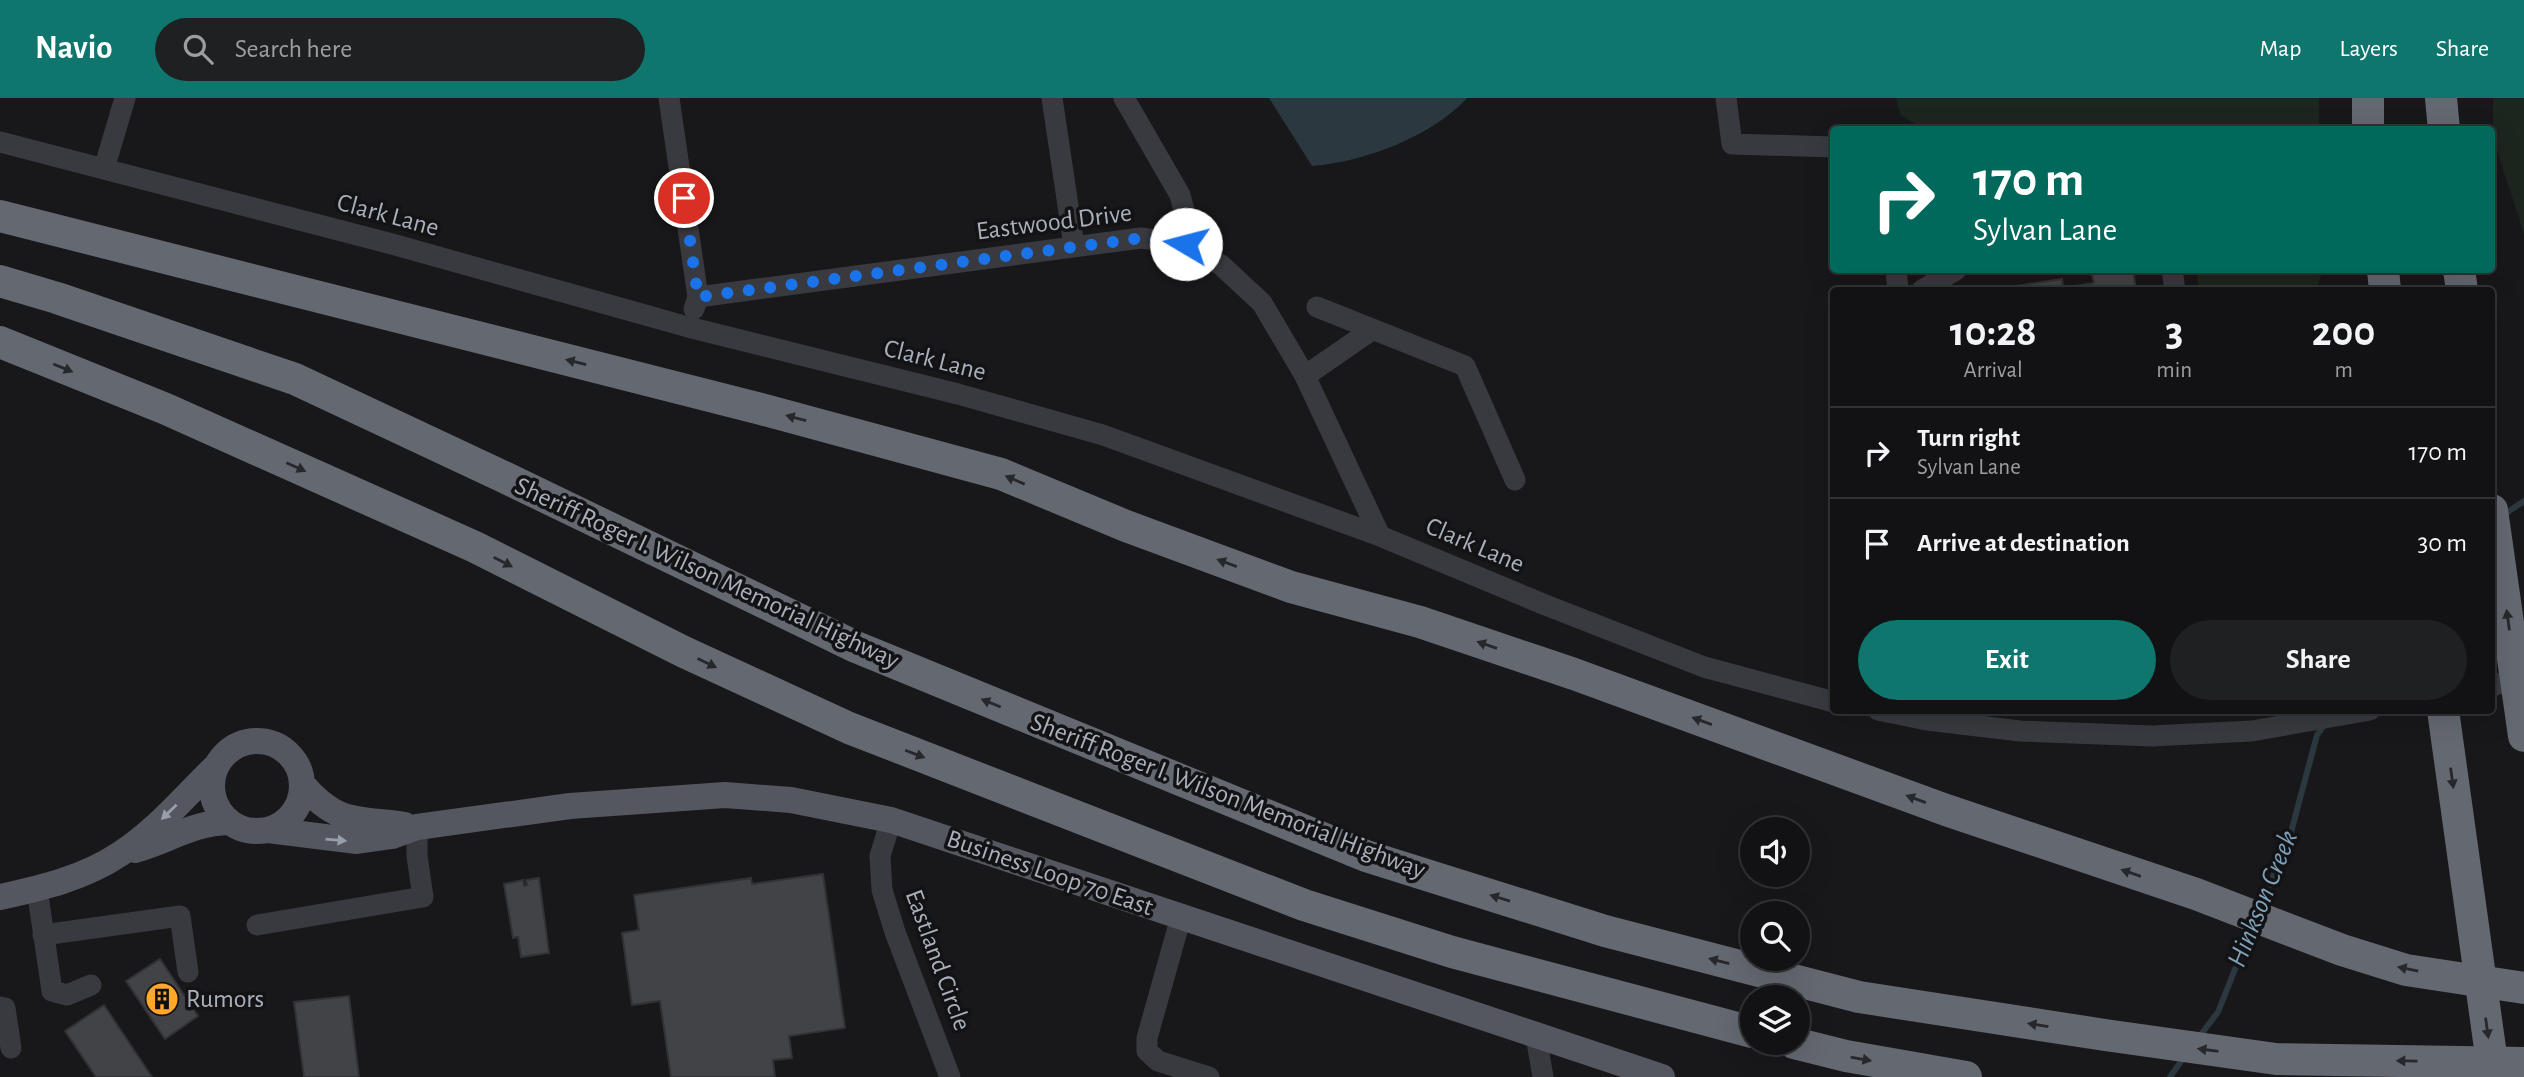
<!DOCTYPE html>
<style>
body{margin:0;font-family:"Alegreya Sans",sans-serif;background:#1f2022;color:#f1f3f6;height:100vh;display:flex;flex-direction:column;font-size:26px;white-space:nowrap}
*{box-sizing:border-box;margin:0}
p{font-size:23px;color:#9c9ea0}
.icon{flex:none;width:38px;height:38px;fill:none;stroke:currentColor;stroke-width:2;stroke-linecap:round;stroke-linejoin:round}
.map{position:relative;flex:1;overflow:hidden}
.drawer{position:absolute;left:1830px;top:189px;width:665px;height:427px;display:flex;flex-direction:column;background:#121214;border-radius:7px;box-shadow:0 7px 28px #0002,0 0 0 2px #313234}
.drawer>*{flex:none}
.guide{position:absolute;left:1830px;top:28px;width:665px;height:147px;border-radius:7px;box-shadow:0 7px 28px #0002,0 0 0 2px #313234;background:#00695c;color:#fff;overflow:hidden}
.controls{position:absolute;left:1740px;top:719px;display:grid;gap:14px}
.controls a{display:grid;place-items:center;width:70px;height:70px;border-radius:50%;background:#121214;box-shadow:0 7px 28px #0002,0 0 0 2px #313234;font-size:35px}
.pin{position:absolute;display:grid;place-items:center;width:60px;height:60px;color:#fff;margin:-30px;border:4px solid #fff;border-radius:50%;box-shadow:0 2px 7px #0007}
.me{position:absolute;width:77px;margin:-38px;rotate:278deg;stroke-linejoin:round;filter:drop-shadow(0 0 5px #0008)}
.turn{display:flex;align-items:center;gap:24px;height:147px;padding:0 28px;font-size:32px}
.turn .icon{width:91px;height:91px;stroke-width:2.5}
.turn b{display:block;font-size:49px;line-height:60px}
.eta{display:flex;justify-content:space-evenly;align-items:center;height:119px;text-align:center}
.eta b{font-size:42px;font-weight:600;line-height:49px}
.primary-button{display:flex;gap:14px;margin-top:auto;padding:14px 28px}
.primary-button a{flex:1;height:80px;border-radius:42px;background:#0f766e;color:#fff;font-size:28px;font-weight:600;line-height:80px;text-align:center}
.primary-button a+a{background:#1f2022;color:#f1f3f6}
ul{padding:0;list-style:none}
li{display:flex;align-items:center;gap:21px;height:91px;padding:0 28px;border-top:2px solid #313234}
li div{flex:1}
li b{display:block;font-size:26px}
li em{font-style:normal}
header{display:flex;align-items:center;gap:42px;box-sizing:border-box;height:98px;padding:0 35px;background:#0f766e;color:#fff}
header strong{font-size:33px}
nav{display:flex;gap:38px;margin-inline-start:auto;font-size:24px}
.search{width:490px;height:63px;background:#1f2022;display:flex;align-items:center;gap:18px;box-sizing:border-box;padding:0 24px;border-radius:38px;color:#9c9ea0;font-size:26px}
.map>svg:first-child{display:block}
.green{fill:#1d261e}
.water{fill:#2c383f}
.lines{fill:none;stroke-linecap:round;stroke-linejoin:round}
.stream{stroke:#2c383f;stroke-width:6}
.building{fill:#414347;stroke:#313236;stroke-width:2}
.minor{stroke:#383a3f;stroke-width:21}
.major{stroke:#54575f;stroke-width:26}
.highway{stroke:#646871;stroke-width:32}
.highway-bridge{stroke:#646871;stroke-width:32}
.oneway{fill:#27282c}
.oneway2{fill:#989ea9}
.route{stroke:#1a73e8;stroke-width:12;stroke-dasharray:0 21.6}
.labels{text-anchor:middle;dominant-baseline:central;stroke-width:7;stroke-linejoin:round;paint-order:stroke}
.street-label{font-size:26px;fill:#a9b0bb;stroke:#131315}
.poi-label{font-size:26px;fill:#a9b0bb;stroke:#131315;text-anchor:start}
.water-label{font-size:28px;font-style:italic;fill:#7da1b9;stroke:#131315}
</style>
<header>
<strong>Navio</strong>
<div class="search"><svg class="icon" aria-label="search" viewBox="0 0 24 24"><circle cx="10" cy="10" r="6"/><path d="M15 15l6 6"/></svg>Search here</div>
<nav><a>Map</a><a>Layers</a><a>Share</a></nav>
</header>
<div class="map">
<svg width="2524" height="979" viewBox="0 0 2524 979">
<rect width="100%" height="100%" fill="#18181a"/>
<path class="green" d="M1896,0H2319V31L2017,32L1955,27L1923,31L1901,17Z
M2493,0H2524V136L2493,40Z
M2196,172H2323L2316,192H2199Z"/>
<path class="water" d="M1269,0H1467C1431,39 1364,64 1312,68Z"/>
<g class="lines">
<path class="stream" d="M2502,418L2524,403
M2260,810L2290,738L2317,637L2325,626
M2199,939L2218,914L2253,826
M2170,979L2184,959"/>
</g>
<path class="building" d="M2124,172H2133L2136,192H1989L2062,181L2063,190L2094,185L2092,176Z
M823,776L845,930L789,938L792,960L773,962L775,979H671L660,903L632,907L622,835L639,832L634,797L751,780L752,786Z
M539,780L549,855L521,859L518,839L513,840L504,786L523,782L524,788L527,787L526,782Z
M160,861L198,918L165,941L126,883Z
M349,898L359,979H304L294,904Z
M104,907L152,979H96L65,933Z"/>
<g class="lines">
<path class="minor" d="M669,0L698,199L694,211
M1052,0L1074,148
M1124,0L1180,97L1187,124L1186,146
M1726,0L1732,46L1834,49
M0,44L392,146L688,229L958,296L1103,337L1380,438L1543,506L1704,569L1834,604
M104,71L125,0
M1896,172L1898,192
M2172,172L2175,192
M1922,192L1956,172
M698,199L1141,140L1186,146L1221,167L1262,205L1305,278L1380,438
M1317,209L1465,268L1515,382
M1305,278L1373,231
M2492,588L2524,578
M1878,612L1927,622L2020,633L2152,638L2252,633L2370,612
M891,722L880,758L882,792L895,834L950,979
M37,791L52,893L67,897L91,887
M1181,819L1147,940V953L1158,963L1209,979
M257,827L423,799L417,758V729
M43,837L180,818L188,874
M0,909L5,910L11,950
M1536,938L1543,979"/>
<path class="major" d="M212 688a45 45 0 1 1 90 0a45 45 0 1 1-90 0Z
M303,687C338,727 356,720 405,727
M268,732L357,743L392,738L417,729L570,708L725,697L791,702L891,722L1662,979
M135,752C170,742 192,725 229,724
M0,799C42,790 84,780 120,756C156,733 185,698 215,669"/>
<path class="highway" d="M2368,0V32
M2441,0L2444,32
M0,118L761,311L1001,376L1126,428L1291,489L1420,524L1574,576L1946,712L2196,796L2342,852L2406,872L2524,890
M2383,172L2385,192
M2459,172L2462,192
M0,183L57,200L295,281L504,379L856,549L1366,758L1605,833L1859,899L2105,937L2276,961L2524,965
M0,244L166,311L475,449L684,554L849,630L1304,807L1452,854L1752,934
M1794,945L1846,958L1966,979"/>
<path class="highway-bridge" d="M2492,412L2524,638
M2443,612L2494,979"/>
</g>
<defs><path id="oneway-solid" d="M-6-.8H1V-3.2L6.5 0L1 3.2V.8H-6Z" transform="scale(1.75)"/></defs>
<g class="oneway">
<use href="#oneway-solid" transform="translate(576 264) rotate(-166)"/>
<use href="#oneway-solid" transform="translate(63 270) rotate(22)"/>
<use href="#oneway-solid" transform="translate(796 320) rotate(-165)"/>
<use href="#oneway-solid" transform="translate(296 369) rotate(24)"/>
<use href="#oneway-solid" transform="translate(1015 382) rotate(-157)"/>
<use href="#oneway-solid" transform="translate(503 464) rotate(27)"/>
<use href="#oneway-solid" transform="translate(1227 465) rotate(-160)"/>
<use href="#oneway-solid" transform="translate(2508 522) rotate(-98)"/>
<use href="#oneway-solid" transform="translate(1487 547) rotate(-161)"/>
<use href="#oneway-solid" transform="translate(707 565) rotate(26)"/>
<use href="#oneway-solid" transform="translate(991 605) rotate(-158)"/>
<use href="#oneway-solid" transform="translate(1702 623) rotate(-160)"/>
<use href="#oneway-solid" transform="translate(915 656) rotate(21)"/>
<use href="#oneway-solid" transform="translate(2452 680) rotate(82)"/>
<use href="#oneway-solid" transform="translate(1916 701) rotate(-160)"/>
<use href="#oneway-solid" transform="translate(2131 775) rotate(-161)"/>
<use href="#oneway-solid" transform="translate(1500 800) rotate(-163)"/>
<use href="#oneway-solid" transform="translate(1719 863) rotate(-166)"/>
<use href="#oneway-solid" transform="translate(2408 871) rotate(-168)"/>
<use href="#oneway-solid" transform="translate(2038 927) rotate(-171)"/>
<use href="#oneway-solid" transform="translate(2487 930) rotate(82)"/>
<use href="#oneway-solid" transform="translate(2208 952) rotate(-172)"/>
<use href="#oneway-solid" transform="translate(1861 961) rotate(10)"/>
<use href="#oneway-solid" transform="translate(2407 963) rotate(-179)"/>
</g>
<g class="oneway2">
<use href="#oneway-solid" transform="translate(169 714) rotate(136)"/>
<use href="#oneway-solid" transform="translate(336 742) rotate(5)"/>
</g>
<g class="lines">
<path class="route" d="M684,100L698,199L1142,140L1186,146"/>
</g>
<defs>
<symbol id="building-disc" viewBox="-11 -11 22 22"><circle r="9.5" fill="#ffa82b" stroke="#131315"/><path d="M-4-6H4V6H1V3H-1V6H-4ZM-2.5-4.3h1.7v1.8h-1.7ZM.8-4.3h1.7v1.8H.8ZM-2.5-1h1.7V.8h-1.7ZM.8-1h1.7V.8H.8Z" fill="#111"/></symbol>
</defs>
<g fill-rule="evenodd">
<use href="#building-disc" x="143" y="882" width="38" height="38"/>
</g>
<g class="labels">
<g class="street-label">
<text transform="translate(388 117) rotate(15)">Clark Lane</text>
<text transform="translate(1054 124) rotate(-7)">Eastwood Drive</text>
<text transform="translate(935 262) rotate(14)">Clark Lane</text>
<text transform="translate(1475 447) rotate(23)">Clark Lane</text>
<text transform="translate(707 475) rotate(25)">Sheriff Roger I. Wilson Memorial Highway</text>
<text transform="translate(1228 698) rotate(21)">Sheriff Roger I. Wilson Memorial Highway</text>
<text transform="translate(1050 775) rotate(19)">Business Loop 70 East</text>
<text transform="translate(938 862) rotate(70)">Eastland Circle</text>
</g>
<g class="poi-label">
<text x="186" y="901">Rumors</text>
</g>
<g class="water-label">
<text transform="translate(2263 801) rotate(-68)">Hinkson Creek</text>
</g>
</g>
</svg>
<div class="controls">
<a><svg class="icon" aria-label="sound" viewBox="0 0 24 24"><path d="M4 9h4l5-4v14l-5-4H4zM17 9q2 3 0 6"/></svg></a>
<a><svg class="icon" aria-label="search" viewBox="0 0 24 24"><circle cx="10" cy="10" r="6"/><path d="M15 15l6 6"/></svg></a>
<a><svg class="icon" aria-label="layers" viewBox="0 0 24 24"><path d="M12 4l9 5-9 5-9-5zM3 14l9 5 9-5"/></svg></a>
</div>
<div class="pin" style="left:684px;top:100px;background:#d93025"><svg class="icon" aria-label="arrive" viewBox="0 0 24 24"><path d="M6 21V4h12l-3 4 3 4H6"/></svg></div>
<svg class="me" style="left:1186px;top:146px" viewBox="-20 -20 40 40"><circle r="19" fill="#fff"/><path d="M0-13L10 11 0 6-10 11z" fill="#1a73e8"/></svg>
<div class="guide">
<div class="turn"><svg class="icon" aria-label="right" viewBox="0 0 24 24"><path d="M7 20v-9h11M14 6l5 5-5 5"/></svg><div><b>170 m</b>Sylvan Lane</div></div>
</div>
<section class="drawer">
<div class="eta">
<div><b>10:28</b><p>Arrival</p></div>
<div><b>3</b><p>min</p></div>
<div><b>200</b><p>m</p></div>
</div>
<ul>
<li><svg class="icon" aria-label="right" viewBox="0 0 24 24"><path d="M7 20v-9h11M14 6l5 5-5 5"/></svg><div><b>Turn right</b><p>Sylvan Lane</p></div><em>170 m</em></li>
<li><svg class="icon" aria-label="arrive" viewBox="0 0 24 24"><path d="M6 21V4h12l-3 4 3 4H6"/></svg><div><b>Arrive at destination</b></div><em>30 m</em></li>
</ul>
<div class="primary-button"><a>Exit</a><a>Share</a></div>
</section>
</div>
